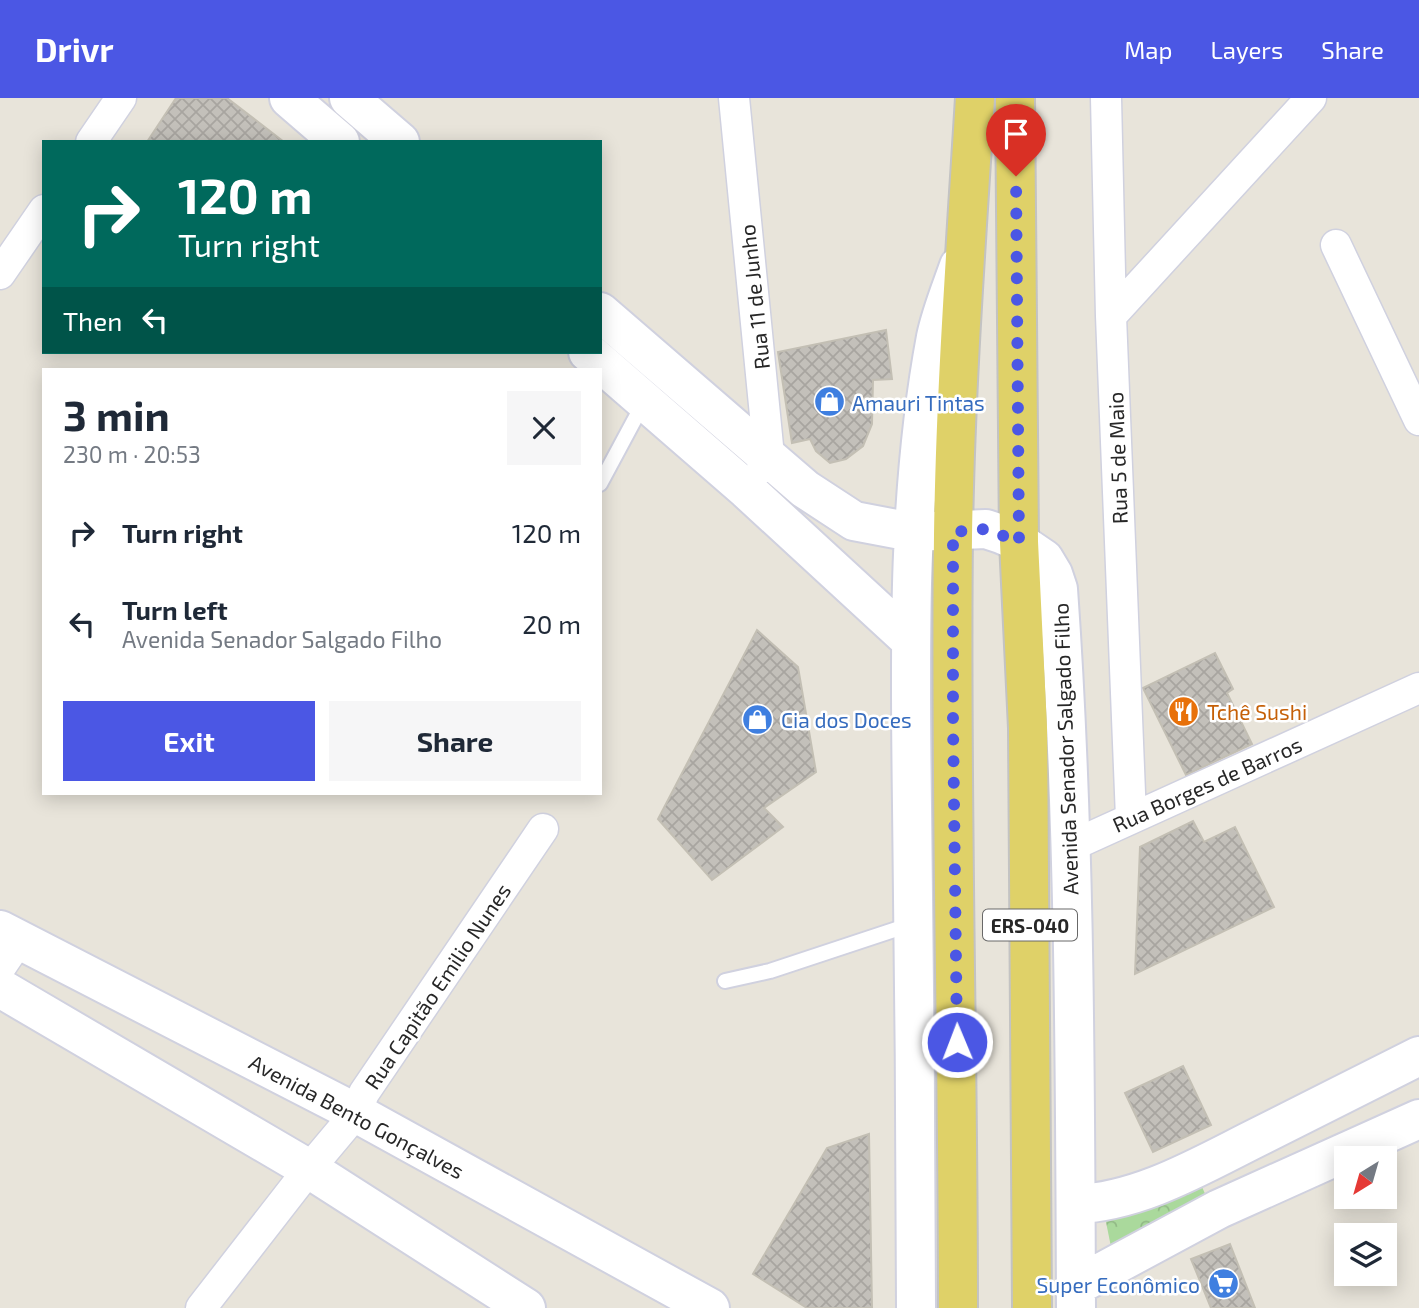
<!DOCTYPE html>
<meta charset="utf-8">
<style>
body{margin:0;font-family:"Exo 2",sans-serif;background:#f6f6f7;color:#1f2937;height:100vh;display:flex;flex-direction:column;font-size:26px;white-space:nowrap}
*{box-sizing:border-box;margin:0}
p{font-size:23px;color:#747a83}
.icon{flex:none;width:38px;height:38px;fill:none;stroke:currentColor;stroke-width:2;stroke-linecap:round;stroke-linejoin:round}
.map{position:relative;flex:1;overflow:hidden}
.drawer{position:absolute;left:42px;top:270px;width:560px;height:427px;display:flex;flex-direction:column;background:#fff;border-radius:0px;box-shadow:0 4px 18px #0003}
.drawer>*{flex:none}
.top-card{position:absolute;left:42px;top:42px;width:560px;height:214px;border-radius:0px;box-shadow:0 4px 18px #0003;background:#00695c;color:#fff;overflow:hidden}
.needle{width:46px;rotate:217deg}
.buttons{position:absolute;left:1334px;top:1048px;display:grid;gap:14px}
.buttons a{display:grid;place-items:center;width:63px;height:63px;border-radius:0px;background:#fff;box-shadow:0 4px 18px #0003;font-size:35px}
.pin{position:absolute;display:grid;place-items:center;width:60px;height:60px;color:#fff;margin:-72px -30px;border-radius:50% 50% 50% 0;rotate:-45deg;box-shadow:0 0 7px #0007}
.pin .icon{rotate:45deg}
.me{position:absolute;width:77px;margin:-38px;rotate:359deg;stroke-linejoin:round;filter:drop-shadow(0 0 5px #0008)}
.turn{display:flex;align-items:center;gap:24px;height:147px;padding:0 21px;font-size:32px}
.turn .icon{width:91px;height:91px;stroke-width:2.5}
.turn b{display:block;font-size:49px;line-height:60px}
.then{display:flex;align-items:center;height:66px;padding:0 21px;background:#0003;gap:14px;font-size:26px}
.round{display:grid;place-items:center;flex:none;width:74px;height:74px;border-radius:0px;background:#f6f6f7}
.summary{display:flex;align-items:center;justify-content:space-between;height:119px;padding:0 21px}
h1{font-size:42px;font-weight:700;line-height:52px}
.button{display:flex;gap:14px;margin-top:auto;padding:14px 21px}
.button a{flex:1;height:80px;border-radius:0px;background:#4b57e4;color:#fff;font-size:28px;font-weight:700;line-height:80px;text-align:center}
.button a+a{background:#f6f6f7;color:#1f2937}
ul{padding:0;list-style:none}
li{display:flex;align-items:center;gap:21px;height:91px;padding:0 21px}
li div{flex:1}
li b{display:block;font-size:26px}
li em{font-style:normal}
header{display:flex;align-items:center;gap:42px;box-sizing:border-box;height:98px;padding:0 35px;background:#4b57e4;color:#fff}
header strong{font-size:33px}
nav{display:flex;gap:38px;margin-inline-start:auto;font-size:24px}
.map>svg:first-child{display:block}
.forest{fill:url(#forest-crowns)}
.building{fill:url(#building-cross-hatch);stroke:#c3bfb4;stroke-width:2}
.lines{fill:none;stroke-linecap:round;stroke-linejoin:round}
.service-casing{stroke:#d0d1df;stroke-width:18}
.minor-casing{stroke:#d0d1df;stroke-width:33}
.secondary-casing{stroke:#d0d1df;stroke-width:42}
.primary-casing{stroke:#c3c3c3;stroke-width:42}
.service{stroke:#fff;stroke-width:14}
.minor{stroke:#fff;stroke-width:30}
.secondary{stroke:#fff;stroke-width:38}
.primary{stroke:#dfd168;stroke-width:38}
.route{stroke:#4b57e4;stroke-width:12;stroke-dasharray:0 21.6}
.labels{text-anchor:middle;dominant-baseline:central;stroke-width:5;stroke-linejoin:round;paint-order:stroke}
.shield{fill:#fff;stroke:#686868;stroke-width:2}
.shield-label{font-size:19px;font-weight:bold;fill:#272727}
.street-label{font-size:21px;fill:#272727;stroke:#fff}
.shop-label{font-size:21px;fill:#366cbe;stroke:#fff;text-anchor:start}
.food-label{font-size:21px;fill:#c56008;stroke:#fff;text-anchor:start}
</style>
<header>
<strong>Drivr</strong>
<nav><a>Map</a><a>Layers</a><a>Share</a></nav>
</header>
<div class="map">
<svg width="1419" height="1210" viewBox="0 0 1419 1210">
<defs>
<pattern id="forest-crowns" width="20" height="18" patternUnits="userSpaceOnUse" patternTransform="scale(1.75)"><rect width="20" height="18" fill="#aad99c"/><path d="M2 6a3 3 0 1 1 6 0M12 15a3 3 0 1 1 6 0" fill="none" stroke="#92ba86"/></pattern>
<pattern id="building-cross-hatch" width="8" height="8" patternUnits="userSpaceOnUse" patternTransform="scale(1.75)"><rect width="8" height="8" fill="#c3c0ba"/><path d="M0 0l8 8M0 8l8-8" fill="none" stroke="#a8a5a0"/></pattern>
</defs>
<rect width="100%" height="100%" fill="#e8e4da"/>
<path class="forest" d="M1196,1075L1206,1098L1111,1149L1104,1114Z"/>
<path class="building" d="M176,0H227L284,44H147Z
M886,232L892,281L873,282L872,326L863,348L846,361L830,365L816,353L810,341L792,345L778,254Z
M757,532L798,569L816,674L764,710L783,729L712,782L658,721Z
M1215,555L1233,591L1227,595L1252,646L1186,677L1143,590Z
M1193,723L1204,744L1235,729L1274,809L1135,876L1140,749Z
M1183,968L1211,1027L1153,1054L1125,995Z
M869,1036L872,1210H807L753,1176L827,1050Z
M1230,1146L1255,1210H1211L1191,1161Z"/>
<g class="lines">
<defs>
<path id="service" d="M600,386L644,304
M725,883L770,873L912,826"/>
<path id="minor" d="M734,0L769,358L762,370
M1106,0L1111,218L1131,720
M91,44L121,0
M1336,147L1419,322
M0,176L44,112
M1111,218L1311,0
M1071,748L1419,590
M0,870L19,842
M201,1210L309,1071L356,1015L364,995L543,731"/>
<path id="secondary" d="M289,0L340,44
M349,0L400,44
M600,214L805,391L854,423L912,434L986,431L1001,436L1019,444L1044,461L1053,476L1058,491C1075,730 1075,970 1076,1210
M588,254L747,392L910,542
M0,832L356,1015L710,1210
M0,890L309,1071L526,1210
M1076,1106C1139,1104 1200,1068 1256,1040C1310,1013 1365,985 1419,958
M1076,1188L1219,1111L1419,1021
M916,1210C916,1043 914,875 912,708C910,551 907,394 936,239C941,215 951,191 959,168"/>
<path id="primary" d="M1015,0L1019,444L1028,630L1032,1210
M958,1210C958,953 950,695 953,437C955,292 966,146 975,0"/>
</defs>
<use href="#service" class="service-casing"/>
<use href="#minor" class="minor-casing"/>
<use href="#secondary" class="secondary-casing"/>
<use href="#primary" class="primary-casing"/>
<use href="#service" class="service"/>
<use href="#minor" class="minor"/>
<use href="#secondary" class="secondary"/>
<use href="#primary" class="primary"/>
</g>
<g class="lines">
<path class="route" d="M957,944L953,623V434L986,431L1019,444L1016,78"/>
</g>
<defs>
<symbol id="shop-disc" viewBox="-11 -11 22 22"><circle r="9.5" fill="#3f7fe0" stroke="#fff"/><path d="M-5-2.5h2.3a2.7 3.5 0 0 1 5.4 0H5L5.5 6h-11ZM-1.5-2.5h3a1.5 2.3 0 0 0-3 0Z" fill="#fff"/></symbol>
<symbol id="restaurant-disc" viewBox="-11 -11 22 22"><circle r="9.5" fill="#e8710a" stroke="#fff"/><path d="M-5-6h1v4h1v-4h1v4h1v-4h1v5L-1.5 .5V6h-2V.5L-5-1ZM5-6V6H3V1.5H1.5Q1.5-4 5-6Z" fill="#fff"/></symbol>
<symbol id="supermarket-disc" viewBox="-11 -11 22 22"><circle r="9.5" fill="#3f7fe0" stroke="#fff"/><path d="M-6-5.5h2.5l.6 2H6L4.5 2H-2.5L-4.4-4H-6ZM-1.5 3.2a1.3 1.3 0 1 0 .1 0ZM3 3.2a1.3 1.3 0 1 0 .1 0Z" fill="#fff"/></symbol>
</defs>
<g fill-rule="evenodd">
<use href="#shop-disc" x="812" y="286" width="35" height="35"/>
<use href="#restaurant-disc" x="1166" y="596" width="35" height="35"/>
<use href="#shop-disc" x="740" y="604" width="35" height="35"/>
<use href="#supermarket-disc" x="1206" y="1168" width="35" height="35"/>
</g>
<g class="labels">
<rect class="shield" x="983" y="811.5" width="94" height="31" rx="5"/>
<g class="shield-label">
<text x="1030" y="827">ERS-040</text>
</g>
<g class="street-label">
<text transform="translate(754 199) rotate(-96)">Rua 11 de Junho</text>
<text transform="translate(1117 360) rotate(-92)">Rua 5 de Maio</text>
<text transform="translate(1065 651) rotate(-92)">Avenida Senador Salgado Filho</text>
<text transform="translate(1207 686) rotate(-24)">Rua Borges de Barros</text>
<text transform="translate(437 888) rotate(-56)">Rua Capitão Emilio Nunes</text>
<text transform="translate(357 1018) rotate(28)">Avenida Bento Gonçalves</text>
</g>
<g class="shop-label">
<text x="852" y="304">Amauri Tintas</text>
<text x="781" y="621">Cia dos Doces</text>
<text x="1200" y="1186" text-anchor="end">Super Econômico</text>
</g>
<g class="food-label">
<text x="1207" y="613">Tchê Sushi</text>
</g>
</g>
</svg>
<div class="buttons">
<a><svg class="needle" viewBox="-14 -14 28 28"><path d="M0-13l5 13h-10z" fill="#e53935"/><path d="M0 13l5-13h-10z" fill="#747a83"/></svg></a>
<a><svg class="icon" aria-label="layers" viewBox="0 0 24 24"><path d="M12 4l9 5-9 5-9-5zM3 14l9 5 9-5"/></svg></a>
</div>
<div class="pin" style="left:1016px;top:78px;background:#d93025"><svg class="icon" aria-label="arrive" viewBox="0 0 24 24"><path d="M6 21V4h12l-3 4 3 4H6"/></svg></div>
<svg class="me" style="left:957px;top:944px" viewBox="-20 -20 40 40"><circle r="17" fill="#4b57e4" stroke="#fff" stroke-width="3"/><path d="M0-11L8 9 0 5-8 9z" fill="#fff"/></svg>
<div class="top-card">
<div class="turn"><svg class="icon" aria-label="right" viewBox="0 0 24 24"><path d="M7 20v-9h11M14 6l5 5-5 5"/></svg><div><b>120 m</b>Turn right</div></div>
<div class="then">Then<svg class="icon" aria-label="left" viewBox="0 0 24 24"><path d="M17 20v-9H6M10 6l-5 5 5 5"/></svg></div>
</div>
<section class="drawer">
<div class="summary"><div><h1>3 min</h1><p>230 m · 20:53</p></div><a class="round"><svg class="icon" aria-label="close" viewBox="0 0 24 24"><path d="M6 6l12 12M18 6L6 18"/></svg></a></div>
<ul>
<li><svg class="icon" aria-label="right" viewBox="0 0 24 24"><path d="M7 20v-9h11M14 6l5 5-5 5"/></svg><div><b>Turn right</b></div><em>120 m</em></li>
<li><svg class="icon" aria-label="left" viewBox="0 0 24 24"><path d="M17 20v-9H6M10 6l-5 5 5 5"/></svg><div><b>Turn left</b><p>Avenida Senador Salgado Filho</p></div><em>20 m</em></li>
</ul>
<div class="button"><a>Exit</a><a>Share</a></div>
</section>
</div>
